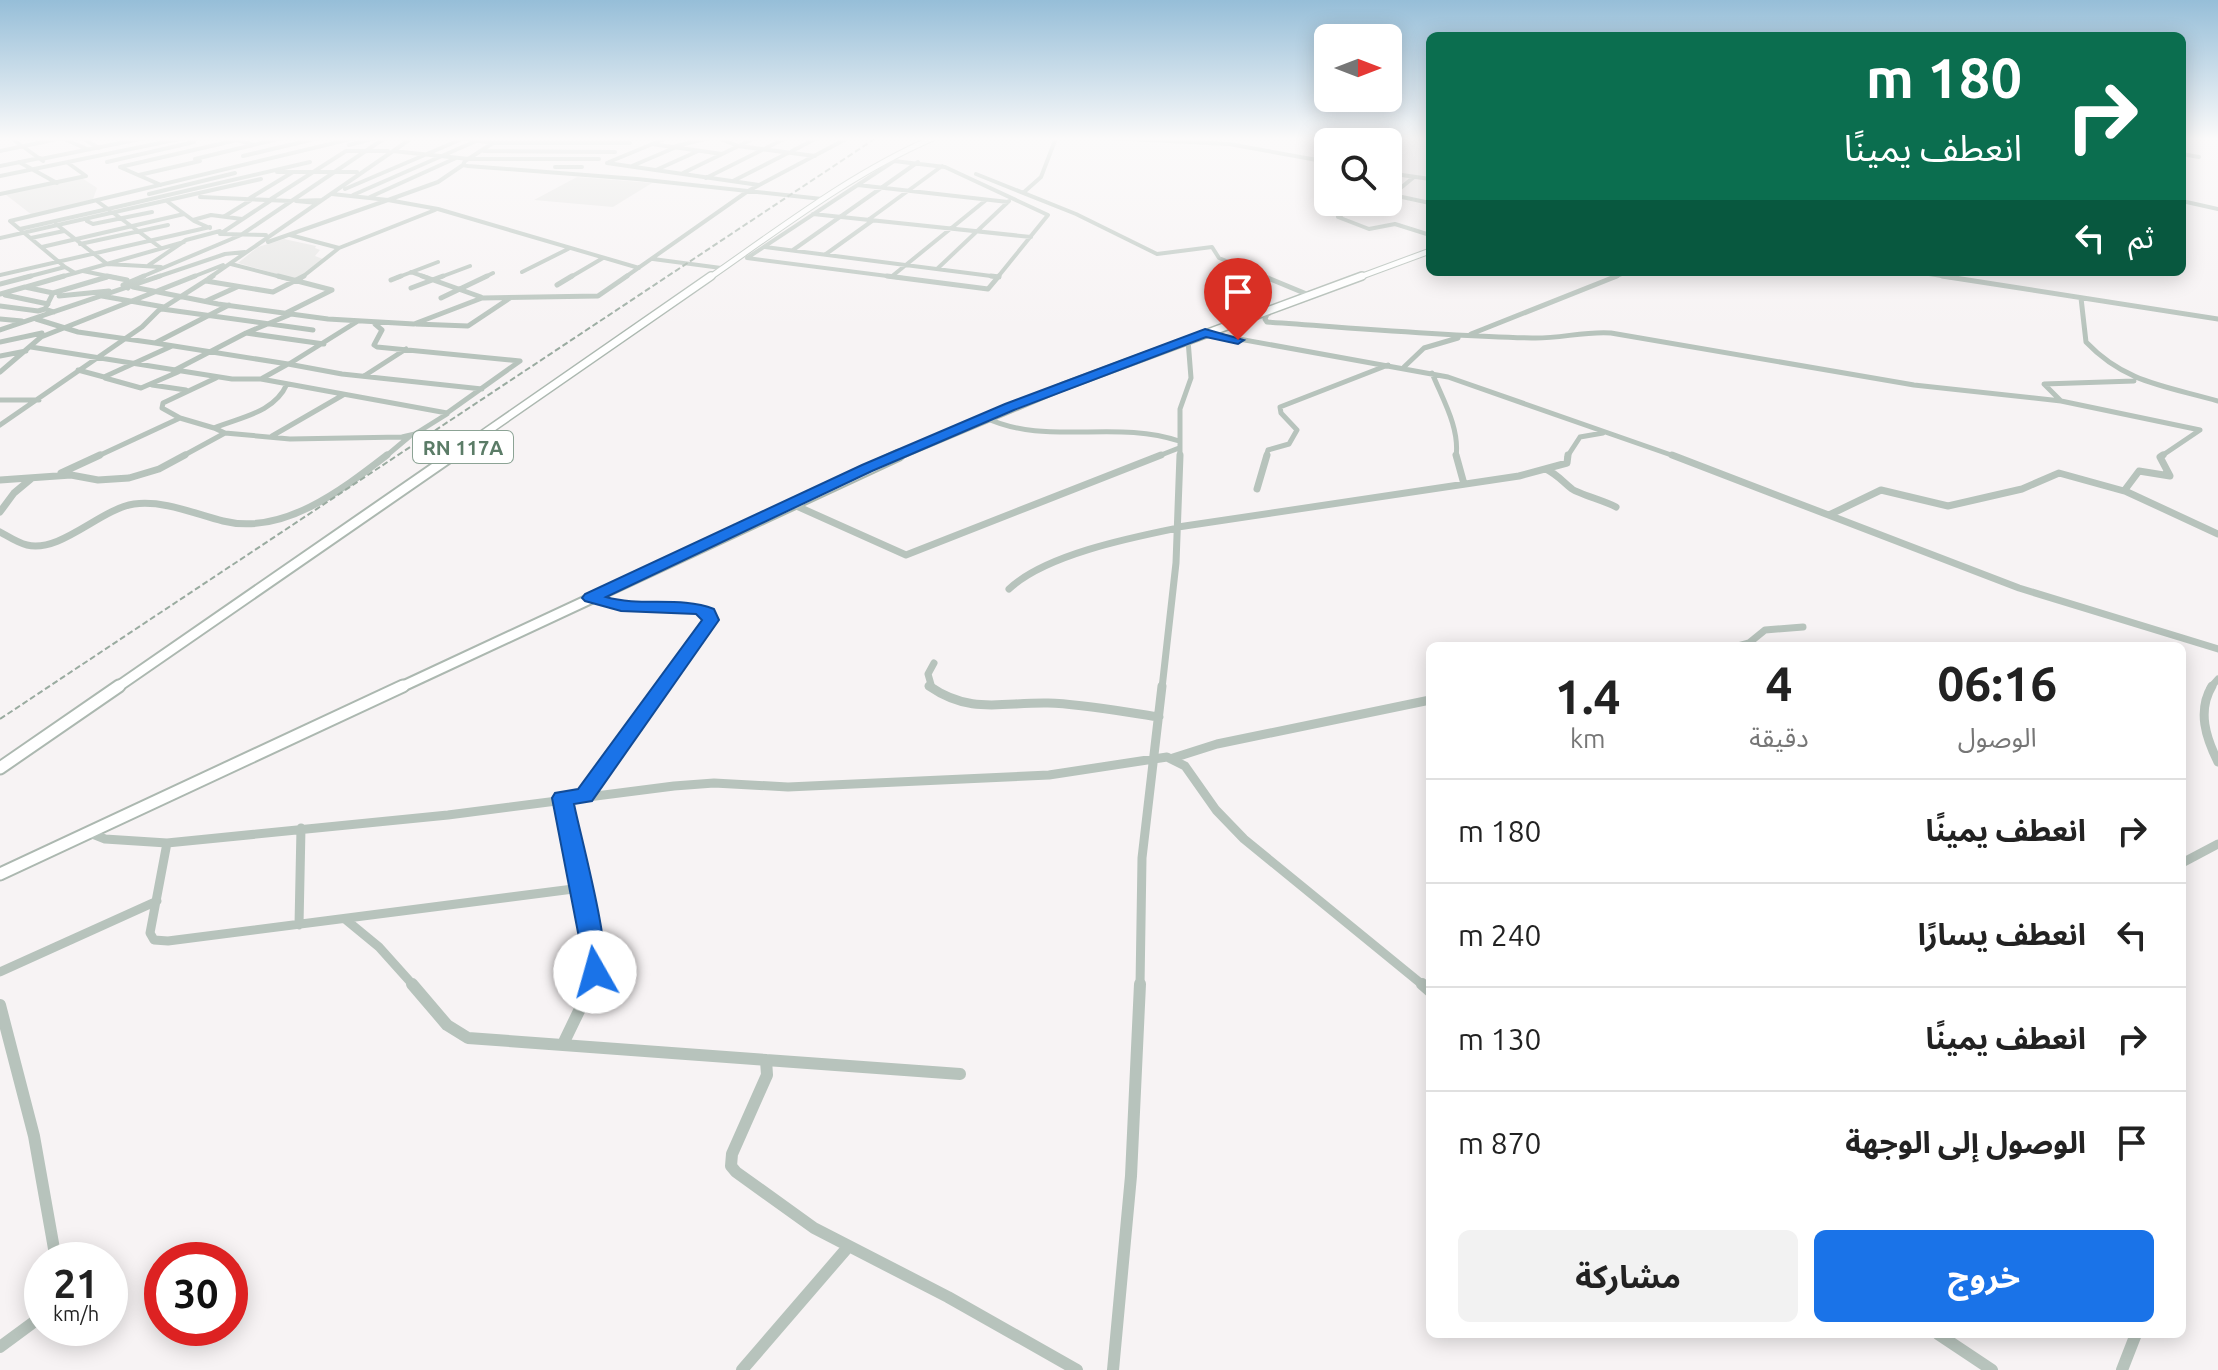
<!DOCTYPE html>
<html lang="ar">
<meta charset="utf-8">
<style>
body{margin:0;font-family:Ubuntu,"Noto Sans Arabic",sans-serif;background:#f2f2f2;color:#222;direction:rtl;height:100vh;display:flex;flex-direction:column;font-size:30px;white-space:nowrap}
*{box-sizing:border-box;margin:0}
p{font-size:26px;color:#767676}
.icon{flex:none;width:44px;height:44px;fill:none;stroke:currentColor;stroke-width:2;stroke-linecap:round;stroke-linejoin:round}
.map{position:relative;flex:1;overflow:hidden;direction:ltr}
.panel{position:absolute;left:1426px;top:642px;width:760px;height:696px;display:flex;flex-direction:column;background:#fff;border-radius:12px;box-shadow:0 4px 20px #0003;direction:rtl}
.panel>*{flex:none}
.banner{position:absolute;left:1426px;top:32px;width:760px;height:244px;border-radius:12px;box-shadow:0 4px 20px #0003;direction:rtl;background:#0b6e4f;color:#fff;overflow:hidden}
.needle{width:52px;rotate:90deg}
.fabs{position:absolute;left:1314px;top:24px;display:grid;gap:16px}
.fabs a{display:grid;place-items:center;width:88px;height:88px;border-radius:12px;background:#fff;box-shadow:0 4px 20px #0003;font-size:40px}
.speed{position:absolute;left:24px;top:1242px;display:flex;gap:16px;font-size:40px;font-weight:700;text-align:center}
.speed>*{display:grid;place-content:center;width:104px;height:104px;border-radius:50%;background:#fff;box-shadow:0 4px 20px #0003;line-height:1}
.speed small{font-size:20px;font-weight:400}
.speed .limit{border:12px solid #d22;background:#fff;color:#111}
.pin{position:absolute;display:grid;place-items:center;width:68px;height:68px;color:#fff;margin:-82px -34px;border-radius:50% 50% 50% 0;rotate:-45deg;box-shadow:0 0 8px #0007}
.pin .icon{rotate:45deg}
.me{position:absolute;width:88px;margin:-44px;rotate:353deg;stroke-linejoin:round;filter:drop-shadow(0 0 6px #0008)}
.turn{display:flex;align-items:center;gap:28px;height:168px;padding:0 32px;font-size:36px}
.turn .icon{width:104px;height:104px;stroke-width:2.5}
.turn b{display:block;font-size:56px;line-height:68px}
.then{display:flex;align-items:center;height:76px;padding:0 32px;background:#0003;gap:16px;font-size:30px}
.eta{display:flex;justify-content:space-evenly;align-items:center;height:136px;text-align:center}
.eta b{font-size:48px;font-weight:700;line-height:56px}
.cta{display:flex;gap:16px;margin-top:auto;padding:16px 32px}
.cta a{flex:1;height:92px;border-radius:12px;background:#1a73e8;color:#fff;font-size:32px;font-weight:700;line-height:92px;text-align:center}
.cta a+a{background:#f2f2f2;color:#222}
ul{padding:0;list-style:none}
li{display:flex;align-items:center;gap:24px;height:104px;padding:0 32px;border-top:2px solid #e0e0e0}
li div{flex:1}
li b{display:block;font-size:30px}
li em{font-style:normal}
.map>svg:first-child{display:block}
.built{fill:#e5e5e3}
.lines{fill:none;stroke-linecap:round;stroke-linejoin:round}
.major-far3-casing{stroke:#acb8b0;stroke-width:7}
.major-far2-casing{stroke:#acb8b0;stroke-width:10}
.major-far1-casing{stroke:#acb8b0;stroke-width:13}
.major-casing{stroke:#acb8b0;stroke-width:15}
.minor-far4{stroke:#b7c3bc;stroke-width:4}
.minor-far3{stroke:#b7c3bc;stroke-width:5}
.minor-far2{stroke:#b7c3bc;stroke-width:7}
.minor-far1{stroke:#b7c3bc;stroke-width:9}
.minor{stroke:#b7c3bc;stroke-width:12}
.major-far3{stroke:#fff;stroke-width:5}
.major-far2{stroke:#fff;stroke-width:7}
.major-far1{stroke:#fff;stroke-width:9}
.major{stroke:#fff;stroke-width:11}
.rail{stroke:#9aaba0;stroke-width:2;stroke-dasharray:6 3;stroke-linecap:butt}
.route{fill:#1a73e8;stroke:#114b97;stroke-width:2}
.labels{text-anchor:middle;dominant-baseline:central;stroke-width:8;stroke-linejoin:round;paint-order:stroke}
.shield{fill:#fff;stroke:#8ca395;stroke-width:2}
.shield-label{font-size:20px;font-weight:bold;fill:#5b7c67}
</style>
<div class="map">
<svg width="2218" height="1370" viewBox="0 0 2218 1370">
<rect width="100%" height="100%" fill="#f7f3f4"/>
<path class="built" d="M577,177L652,183L613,207L534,200Z
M82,178L97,188L92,202L32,215L5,194Z
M284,239L316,246L315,248L320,250L315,256L323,259L297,280L238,263L258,247Z"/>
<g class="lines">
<defs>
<path id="major-far3" d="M709,278C781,228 852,173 933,138
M1357,278L1430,251"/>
<path id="major-far2" d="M450,457L711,276
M895,457L1062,387L1362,276"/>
<path id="major-far1" d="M116,688L453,455
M399,688L899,455"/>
<path id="major" d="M0,768L119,686
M0,874L403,686"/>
</defs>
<use href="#major-far3" class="major-far3-casing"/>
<use href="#major-far2" class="major-far2-casing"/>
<use href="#major-far1" class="major-far1-casing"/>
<use href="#major" class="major-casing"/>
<path class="minor-far4" d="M11,138L43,161
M62,138L87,149
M82,138L99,148
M460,138L493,143L465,161L463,165L468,166L637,179L822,199
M718,138L738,146L815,156
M1108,138L1229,144L1328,162
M493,143H630
M652,144L722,154
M253,145L283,138
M349,145L375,138
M676,146L710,138
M766,148L786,138
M0,151L62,138
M393,151L469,159H599
M484,151L615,152
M792,151L817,138
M2182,154L2199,157
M243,156L319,138
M41,159L145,138
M195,159L253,145L234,139
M19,162L57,183
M107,162L194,142
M609,162L667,138
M607,163L759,185
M0,166L40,158
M632,166L674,148
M120,167L237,140
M555,167H582
M122,168L161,185
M656,170L698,151
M277,172H357
M683,173L755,138
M1388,173L1430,179
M976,174L1076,214L1157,254L1212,247L1219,258L1268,278
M139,175L200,161
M0,176L184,138
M706,178L762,150
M733,181L788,153
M858,185L1008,202
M345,189L462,139
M1023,193L1041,177L1056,138
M0,194L86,176L68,163
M149,194L235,173
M332,194L388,200L438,182L463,165
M1388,194L1430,203
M353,195L476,141
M1392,195L1414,177
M200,197L291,201
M370,197L456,158
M250,198L293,172
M271,199L346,151H388
M97,201L108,209L310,162
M2182,201L2218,209
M168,202L194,221L210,228
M1362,202L1338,217L1369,229L1395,224L1430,235
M318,203L296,201L322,200
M813,214L1031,237
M225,216L251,200
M193,220L211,215L242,219
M868,220L942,166
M87,221L93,224L152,212
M56,224L107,264L161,267
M20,229L108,209L161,248
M266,235L220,234L270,201
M290,235L339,248L301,278
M0,238L261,179
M31,238L64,231
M268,242L388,200L438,209L639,268
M80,244L168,225
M42,247L184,214
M765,247L999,277
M339,248L435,210
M793,250L918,162
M826,254L872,221
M653,259L721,268
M231,264L285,278
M149,265L186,240L220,231
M65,267L75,273L184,242
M937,269L1009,201
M83,271L117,278
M411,272L428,278
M522,272L568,249
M1916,272L1955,278
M0,275L210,227
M891,277L986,200
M23,278L65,267L10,221L355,138
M57,278L75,273
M104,278L107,277
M139,278L241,235L385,138
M154,278L225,254L245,252
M190,278L223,265
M209,278L412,138
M396,278L438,262
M438,278L470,266
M483,278L493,273
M569,278L603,258
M624,278L748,191L848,138
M903,278L747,258L894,161L945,167L1048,215L997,278
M1612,278L1627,272"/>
<path class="minor-far3" d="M107,276L127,280
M278,276L332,290L286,313
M422,276L481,297
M887,276L988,289L999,276
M991,276L999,277
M1263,276L1309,295
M1942,276L2218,319
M391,280L401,276
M206,281L273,292L304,276
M0,284L31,276
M557,285L572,276
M26,287L64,276
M133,287L218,304L328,319L414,324L482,298L598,296L627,276
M128,288L123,285L144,276
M411,288L443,276
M0,294L25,287L53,293
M5,295L48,304
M59,296L109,291
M102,296L164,307
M441,298L487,276
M2081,298L2086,342C2125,383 2166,386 2218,401
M206,301L237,287
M0,306L38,311L45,309
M162,309L313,330
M1269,309L1265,319L1267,322C1355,328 1443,336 1532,338C1559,339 1584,331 1611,333L1914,385L2061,401
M54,312L45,309L53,293L107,277
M289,315L246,333L324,344
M0,319L22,321
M36,319L78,332L155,343L229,305
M416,324L468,326L510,298
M0,330L160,276
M1206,333L1448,377L1677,457
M1471,334L1617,276
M0,342L42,333
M31,347L232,379H261L288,364L155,343
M0,356L26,351
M288,364L342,374L482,389
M289,364L358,321
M1404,367L1424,348L1458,338
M78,370L104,377L172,346
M173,371L246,333
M0,372L41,337L195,276
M1432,373C1443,400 1460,428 1456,457
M364,376L406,349
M105,378L141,388L178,372
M261,379L447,413L520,361L377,347L374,345L382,330L375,324
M2134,381L2044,384L2061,401L2200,430L2160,457
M152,385L186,390
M0,400H39
M984,417C1045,447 1115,419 1179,441
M180,418L162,408L163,403L216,378
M0,425L142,327L158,311L213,276
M225,433L290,439L402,437L415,434L447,414
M272,436L343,395
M96,457L180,418L214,428
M181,457L225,433L214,428C241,417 274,413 287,384
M385,457L410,436
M1156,457L1179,448
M1180,457V409L1191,378L1188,340
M1266,457L1268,450L1289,444L1297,430L1281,413L1280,407L1388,365
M1567,457L1580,437L1603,433"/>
<path class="minor-far2" d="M1456,455L1464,484
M1672,455L2019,588L2218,649
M1546,469C1558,475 1563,482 1572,489C1579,494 1605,501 1616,507
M61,473L100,455
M0,480L71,475L98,480L129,478L159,469L185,455
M1257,489L1267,455
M2125,491L2218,534
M792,504L906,555L1161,455
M0,512L14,493L32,478
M1829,515L1881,490L1948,506L2022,489L2059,473L2124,491L2139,471L2170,476L2160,457L2163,455
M1178,527L1519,476L1567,463L1568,455
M0,532C9,537 18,543 27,545C61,553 100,509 134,504C164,500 195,514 223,521C283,536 343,489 387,455
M1009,589C1045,555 1129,538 1178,528
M591,598L621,606L699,609L708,613L710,620L662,688
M1738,646L1749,643L1765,630L1803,627
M932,688L928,674L934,663
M1162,688L1176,563L1180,455
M2210,688L2218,679"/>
<path class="minor-far1" d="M929,686C971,715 1002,702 1048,703C1085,704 1123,712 1159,717
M2212,686C2197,711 2206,738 2218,762
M1173,758L1217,744L1430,700
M585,796L663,686
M563,798L596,960L591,986
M90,833L105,839L167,843L448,815L674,786L714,783L788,787L1049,775L1167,757L1185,766L1216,810L1244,839L1424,986
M167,843L150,933L154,940L168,941L581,888
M2182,863L2218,844
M345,919L379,947L414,986
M299,925L301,828
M0,972L157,901
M1140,986L1142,858L1162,686"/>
<path class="minor" d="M412,984L447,1025L468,1038L766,1060L767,1075L732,1154L731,1166L736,1172L814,1228L948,1297L1077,1370
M1422,984L1430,991
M0,1005L34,1136L56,1260
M563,1044L592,984
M766,1060L960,1074
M1938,1334L1992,1370
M0,1347L42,1316
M742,1370L848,1247
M1113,1370L1131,1176L1140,984
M2122,1370L2136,1334"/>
<use href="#major-far3" class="major-far3"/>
<use href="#major-far2" class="major-far2"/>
<use href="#major-far1" class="major-far1"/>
<use href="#major" class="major"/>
<path class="rail" d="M0,719L876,138"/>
</g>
<linearGradient id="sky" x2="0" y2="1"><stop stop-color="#96bed8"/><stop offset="0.42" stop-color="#fbfafa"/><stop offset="1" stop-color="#fbfafa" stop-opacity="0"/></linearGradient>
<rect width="2218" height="330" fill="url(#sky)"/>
<path class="route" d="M1205,329L1244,340L1238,344L1206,337L1014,410L872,471L606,597C641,607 680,596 714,609L719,620L592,801L574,804C580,834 614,958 603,979L595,982L587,979L552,798L555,793L578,789L702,620L696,614L621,611L585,601L582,598L585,594L862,465L1005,404Z"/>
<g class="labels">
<rect class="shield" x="413" y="431" width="100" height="32" rx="6"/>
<g class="shield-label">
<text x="463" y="447">RN 117A</text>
</g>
</g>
</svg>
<div class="fabs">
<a><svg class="needle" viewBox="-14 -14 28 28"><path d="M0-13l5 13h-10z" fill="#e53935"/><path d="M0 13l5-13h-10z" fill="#767676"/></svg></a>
<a><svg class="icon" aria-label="search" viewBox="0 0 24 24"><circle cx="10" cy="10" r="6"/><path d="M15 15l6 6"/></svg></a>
</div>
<div class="speed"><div>21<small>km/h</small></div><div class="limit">30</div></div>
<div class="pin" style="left:1238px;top:340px;background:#d93025"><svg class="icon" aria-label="arrive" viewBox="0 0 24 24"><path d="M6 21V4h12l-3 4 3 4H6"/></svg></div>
<svg class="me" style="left:595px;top:972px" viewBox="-20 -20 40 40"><circle r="19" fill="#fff"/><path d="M0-13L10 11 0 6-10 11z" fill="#1a73e8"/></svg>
<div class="banner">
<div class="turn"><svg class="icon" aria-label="right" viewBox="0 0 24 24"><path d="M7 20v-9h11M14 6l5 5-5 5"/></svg><div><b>180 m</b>انعطف يمينًا</div></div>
<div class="then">ثم<svg class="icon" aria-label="left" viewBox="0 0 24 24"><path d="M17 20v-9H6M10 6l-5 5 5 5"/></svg></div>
</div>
<section class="panel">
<div class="eta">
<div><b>06:16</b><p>الوصول</p></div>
<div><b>4</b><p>دقيقة</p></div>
<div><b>1.4</b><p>km</p></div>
</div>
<ul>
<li><svg class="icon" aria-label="right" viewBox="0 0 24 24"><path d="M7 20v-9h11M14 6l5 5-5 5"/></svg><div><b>انعطف يمينًا</b></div><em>180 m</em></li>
<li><svg class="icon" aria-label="left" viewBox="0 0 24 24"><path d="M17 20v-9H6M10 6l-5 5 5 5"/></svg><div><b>انعطف يسارًا</b></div><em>240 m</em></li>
<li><svg class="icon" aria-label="right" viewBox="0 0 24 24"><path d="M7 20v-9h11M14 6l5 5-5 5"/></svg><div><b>انعطف يمينًا</b></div><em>130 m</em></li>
<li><svg class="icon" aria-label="arrive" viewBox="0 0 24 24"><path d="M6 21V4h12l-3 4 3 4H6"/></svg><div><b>الوصول إلى الوجهة</b></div><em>870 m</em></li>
</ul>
<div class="cta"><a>خروج</a><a>مشاركة</a></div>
</section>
</div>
